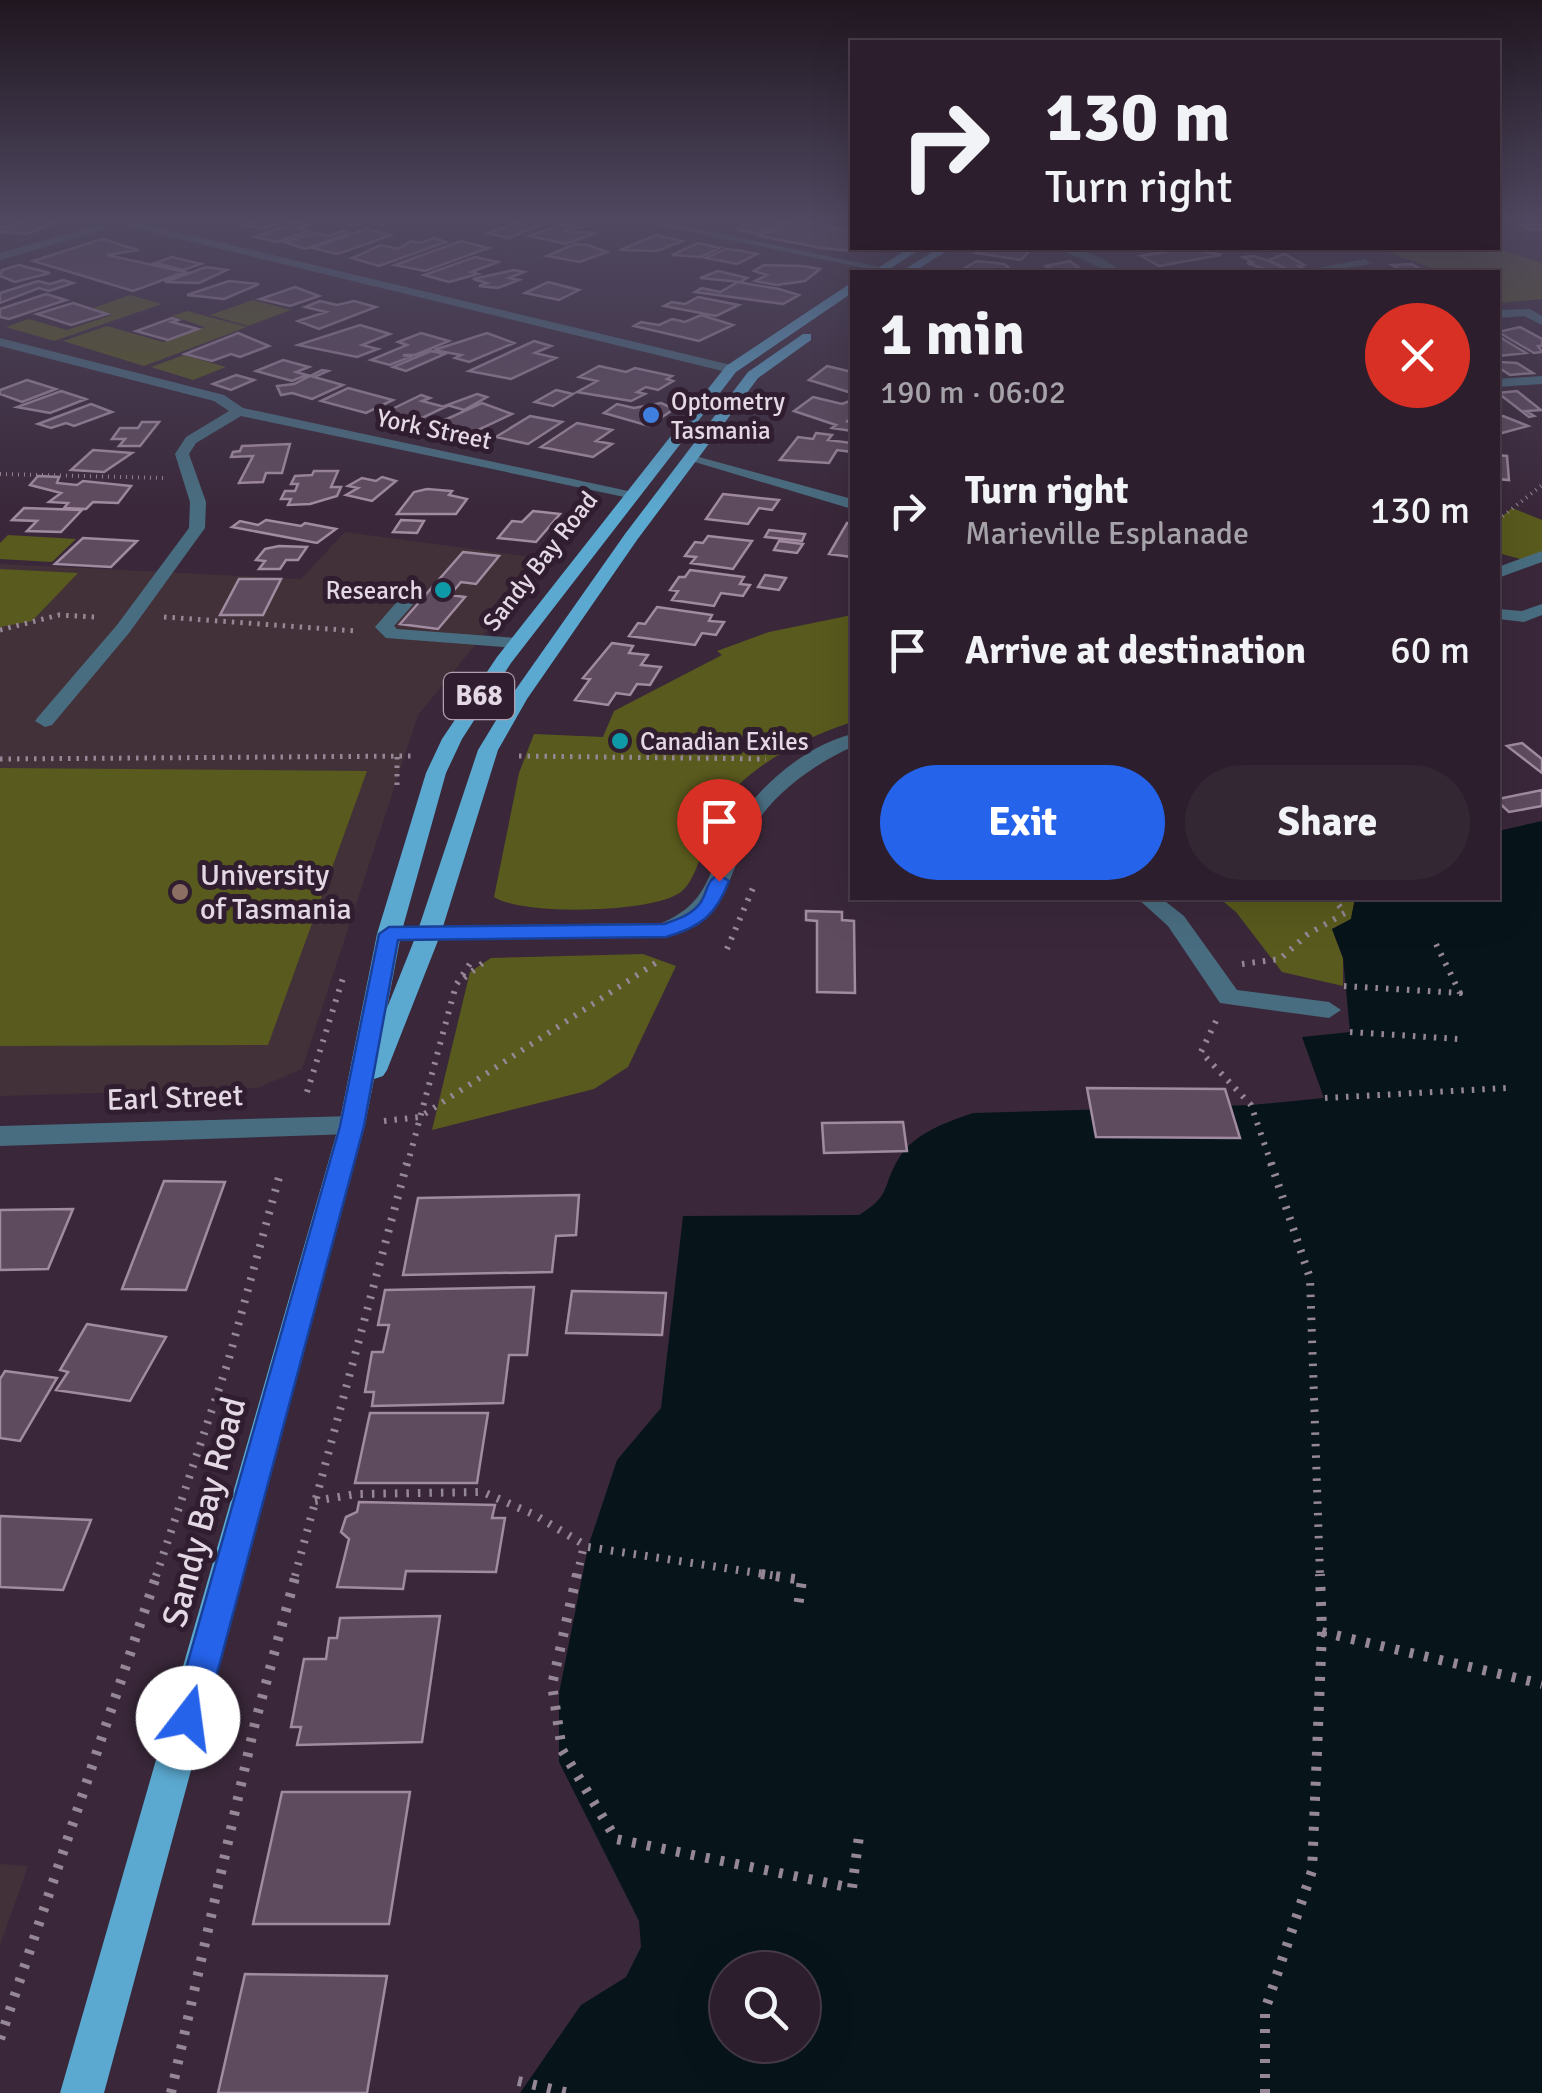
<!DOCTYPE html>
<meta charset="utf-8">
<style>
body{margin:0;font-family:Signika,sans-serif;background:#342734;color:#f1f3f6;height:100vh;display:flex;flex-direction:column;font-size:38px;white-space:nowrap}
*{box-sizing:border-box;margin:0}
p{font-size:32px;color:#a6a2a9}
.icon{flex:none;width:55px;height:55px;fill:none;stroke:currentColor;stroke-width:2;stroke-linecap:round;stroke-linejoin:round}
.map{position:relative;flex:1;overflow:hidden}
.drawer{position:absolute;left:850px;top:270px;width:650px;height:630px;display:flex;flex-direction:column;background:#2c1e2c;border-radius:0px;box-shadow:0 10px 40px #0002,0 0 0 2px #483c48}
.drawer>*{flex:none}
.hud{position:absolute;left:850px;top:40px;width:650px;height:210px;border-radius:0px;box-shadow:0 10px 40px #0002,0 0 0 2px #483c48;background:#2c1e2c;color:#f1f3f6;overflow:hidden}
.controls{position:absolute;left:710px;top:1952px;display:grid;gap:20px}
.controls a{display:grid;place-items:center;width:110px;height:110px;border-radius:50%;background:#2c1e2c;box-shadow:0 10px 40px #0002,0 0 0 2px #483c48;font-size:50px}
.pin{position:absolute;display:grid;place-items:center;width:85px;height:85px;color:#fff;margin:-102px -42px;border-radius:50% 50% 50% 0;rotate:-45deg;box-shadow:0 0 10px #0007}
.pin .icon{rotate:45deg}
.me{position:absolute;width:110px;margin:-55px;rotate:15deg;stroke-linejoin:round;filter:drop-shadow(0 0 8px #0008)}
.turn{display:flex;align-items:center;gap:35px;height:210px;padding:0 30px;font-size:45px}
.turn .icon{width:130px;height:130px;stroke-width:2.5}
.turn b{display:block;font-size:70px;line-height:85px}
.round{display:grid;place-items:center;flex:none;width:105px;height:105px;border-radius:52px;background:#342734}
.overview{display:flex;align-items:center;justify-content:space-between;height:170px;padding:0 30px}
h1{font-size:60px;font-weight:700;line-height:75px}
.button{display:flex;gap:20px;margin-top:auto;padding:20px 30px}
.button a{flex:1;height:115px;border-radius:60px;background:#2563eb;color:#fff;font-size:40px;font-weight:700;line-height:115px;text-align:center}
.button a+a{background:#342734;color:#f1f3f6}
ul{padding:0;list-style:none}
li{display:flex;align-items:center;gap:30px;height:140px;padding:0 30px}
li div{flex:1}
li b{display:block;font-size:38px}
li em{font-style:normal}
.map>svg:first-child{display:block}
.education{fill:#433139}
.green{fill:#595a1d}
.water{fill:#07151b;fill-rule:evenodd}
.building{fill:#5f4b5e;stroke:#a18ba0;stroke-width:2.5}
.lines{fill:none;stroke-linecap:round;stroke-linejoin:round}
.path-far4{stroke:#958795;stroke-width:4;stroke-dasharray:1 5;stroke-linecap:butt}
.path-far3{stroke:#958795;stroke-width:5;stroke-dasharray:2.5 6;stroke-linecap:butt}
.path-far2{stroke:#958795;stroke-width:6;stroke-dasharray:2.5 8;stroke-linecap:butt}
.path-far1{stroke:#958795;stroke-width:8;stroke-dasharray:2.5 9;stroke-linecap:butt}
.path{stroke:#958795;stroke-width:10;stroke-dasharray:4 11;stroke-linecap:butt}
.minor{fill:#496d80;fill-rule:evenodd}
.major{fill:#5ba9d0;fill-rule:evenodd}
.route{fill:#2563eb;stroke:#184099;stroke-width:2.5}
.shop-dot{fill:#3f7fe0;stroke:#301e30;stroke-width:4}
.culture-dot{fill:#0f9aa8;stroke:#301e30;stroke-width:4}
.education-dot{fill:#8d6e63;stroke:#301e30;stroke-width:4}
.labels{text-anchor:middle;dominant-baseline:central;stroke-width:10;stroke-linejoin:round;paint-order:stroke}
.far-poi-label{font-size:25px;fill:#e4d8e4;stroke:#301e30;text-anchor:start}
.far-street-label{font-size:25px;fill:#e4d8e4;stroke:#301e30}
.shield{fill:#301e30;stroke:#aea0ae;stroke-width:2.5}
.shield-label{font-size:28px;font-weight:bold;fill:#e4d8e4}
.poi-label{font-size:30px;fill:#e4d8e4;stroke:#301e30;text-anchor:start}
.street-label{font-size:30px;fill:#e4d8e4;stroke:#301e30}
.near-street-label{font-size:35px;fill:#e4d8e4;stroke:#301e30}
</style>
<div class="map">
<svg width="1542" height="2093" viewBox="0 0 1542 2093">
<rect width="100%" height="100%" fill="#3a283a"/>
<path class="education" d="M345,532L545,559L418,715L302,1069L257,1088L0,1096V564L301,579Z
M0,1864L28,1866L0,1945Z"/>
<path class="green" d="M1376,248H1497L1542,263V299L1499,303L1498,272H1443Z
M130,295L162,304L54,341L6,327L29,319L67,330L112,315L93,308Z
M253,300L291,310L248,326L210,315Z
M187,311L247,327L144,366L63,341L107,326L163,342L205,327L172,316Z
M184,355L226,367L193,380L151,367Z
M1512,508L1542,520V556L1528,561L1498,553V520Z
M8,535L76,539L52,562L0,559V543Z
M0,569L78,573L32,621L0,627Z
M852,615V722C807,736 745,767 719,809C705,831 700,877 681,892C653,913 523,916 494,897L519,773L534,734L603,737L614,711L722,655L717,651L769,632Z
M0,768L367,771L268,1045L0,1046Z
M1219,898H1355L1351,919L1332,929L1343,958V986L1282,972L1236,912Z
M643,954L676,966L628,1067L594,1089L432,1130L470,972L491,958Z"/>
<path class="water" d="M1542,821V2093H520L581,2005L626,1977L641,1947L639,1921L559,1762V1693L588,1547L617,1460L661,1408L683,1216L859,1215C893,1194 881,1187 899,1158C914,1133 947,1122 973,1113L1251,1105L1324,1098L1302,1037L1350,1032L1343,958L1332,929L1351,919L1355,898H1498V831ZM728,1970H802V2045H728Z"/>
<path class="building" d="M39,218L59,221L27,234L0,232V228Z
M268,218H299L262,229L245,225Z
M790,218L757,234L736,229L756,219Z
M1542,218V229L1531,230L1509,219Z
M525,220L546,223L509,238L488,233Z
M804,220L852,232L851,244L859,248L851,251L821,248L759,236L792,221Z
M298,222L311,225L299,229L309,231L277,242L255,237Z
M562,224L577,227L565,231L596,233L566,244L529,236Z
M366,229L391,235L338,254L312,248Z
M342,231L350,233L305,249L285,242L314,233L329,236Z
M656,235L682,241L657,251L620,250Z
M434,238L446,242L379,266L352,258L381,245L398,249L411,241L420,243Z
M102,239L138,250L107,255L185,272L133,291L33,261Z
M461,241L488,248L425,271L395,265Z
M698,243L720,248L701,257L672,255Z
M575,244L588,245L607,252L580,262L547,256Z
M984,248H1024L1030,250L1021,260L976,253Z
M1187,248L1221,255L1159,266L1141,256Z
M726,249L742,251L757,254L737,264L706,258Z
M1285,254L1304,265L1299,266L1305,269L1291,271L1268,260Z
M1254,256L1269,261L1290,271L1273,272L1247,263H1254L1243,257Z
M172,257L201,264L183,270L155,263Z
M475,257L498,262L471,272L478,274L449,282L424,275Z
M977,261L1004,264L1008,267L999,272L963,269Z
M1070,261L1084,272H1057L1046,266Z
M1412,264L1420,269L1441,272H1405L1392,265Z
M19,265L50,273L15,282L0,276L2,270Z
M764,265L803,266L820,269L805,281L777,285L755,281L767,275L754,271Z
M206,267L227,270L199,283L165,282Z
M514,270L524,272L509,278L519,280L498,288L479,286L487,283L473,279Z
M718,271L735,275L747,278L740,282L700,278Z
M63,280L73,283L49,291L39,288L0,303V293L38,281L50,284Z
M229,281L259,284L224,299L187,295Z
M548,282L579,290L559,300L525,293Z
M738,282L779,289L799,295L783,304L695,292L702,288L720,292Z
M295,287L319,296L290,306L260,299Z
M46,294L66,300L9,319L0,317V309Z
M698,297L739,305L716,316L664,306L672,302L685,304Z
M320,301L337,305L354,301L376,307L319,329L298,321L326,312L305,307Z
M73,303L107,314L71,325L37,314Z
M701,315L733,325L699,341L634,326L641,322L659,325L672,319L685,322Z
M172,318L178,320L172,322L198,329L168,340L136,331Z
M360,325L390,334L362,345L378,349L357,357L298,345Z
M1520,327L1542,339V346H1538L1542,352L1534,353L1498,332Z
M238,333L269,346L240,357L231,354L212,361L185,354Z
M421,333L449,341L415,355H403L410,357L390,365L371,360L407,345L398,342Z
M487,333L514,343L469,362L455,358L461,355L434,350Z
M1498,336L1526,353L1498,356Z
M534,341L551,346L535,353L556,358L511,379L469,371Z
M431,351L445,354L406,371L393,367Z
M283,360L309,367L296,372L307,375L292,381L256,371Z
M1498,362L1517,363L1533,373L1510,375L1498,367Z
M599,366L626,372L635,368L672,376L667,379L673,381L658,390L646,387L637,392L645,394L631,401L577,392L597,381L579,377Z
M827,366L852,372V393L809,380Z
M322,370L328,371L314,377L343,385L312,399L292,393L281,395L277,386L294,384Z
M236,375L254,380L231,390L213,384Z
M27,380L56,389L22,402L0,394V390Z
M348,388L393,400L366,413L321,401Z
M556,390L573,394L553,406L535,402Z
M61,391L86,399L50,413L17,407Z
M1517,391L1541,410L1526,411L1534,416L1529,417L1498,393Z
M477,394L487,397L464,410L447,405Z
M421,395L430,398L422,401L445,407L418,420L386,412Z
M813,397L842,404L852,400V421H846L852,423V431L832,428L836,425L794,411Z
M482,403L512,414L474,432L440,422Z
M661,403L674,409L649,426L604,413L617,404L634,408Z
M91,404L112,412L74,426L66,423L51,428L38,424Z
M530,416L562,422L528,444L496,437Z
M1503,416L1528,426L1498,434V417Z
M142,422H159L140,446H119L125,439H112L120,428H138Z
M577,423L612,430L596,441L612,444L593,457L541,447Z
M816,433L832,435L828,440L852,443V452L837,450L829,463L780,460L798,437L813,439Z
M290,444L282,473H266L263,482L239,483L253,456L231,457L233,452L240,451L242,446Z
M93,450L132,453L104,472L71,470Z
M1498,455L1507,456L1509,480L1498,479Z
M314,471H338L331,487H341L337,496L310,504L288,505L291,499H281L285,491H295L298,484H291L295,476L312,475Z
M38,476L59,477L57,483L77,485L83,481L131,486L118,503L93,502L86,509L64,508L68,503L49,502L61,493L30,485Z
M382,477L396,481L372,501L346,495L358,488L348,486L362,478L376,481Z
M427,489L452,491L449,495L467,499L456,514H397L414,492Z
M723,494L779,500L772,510L759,508L748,524L706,519Z
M24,508L82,510L61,532L27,531L37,521L12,520Z
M533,511L560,514L536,542L498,538L512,521L522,522Z
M266,520L301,526L305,523L336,529L317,543L232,527L240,521L258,525Z
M401,520L424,521L417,533L393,532Z
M847,523L852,524V557L829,554Z
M769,530L805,534L802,541L765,537Z
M708,536L752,541L733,569L691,563L696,557L685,556L695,542L703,543Z
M83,538L137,541L111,567L55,564Z
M779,541L803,544L797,553L774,550Z
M279,546L307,547L298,560H286L280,569H259L265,561L256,560L265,549Z
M463,552L499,556L476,584L461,582L450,595L465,597L438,629L400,624Z
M690,570L744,577L740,584L750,585L743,596L721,593L714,606L672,600L678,591L670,590L679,577H685Z
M765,575L786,578L779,590L758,587Z
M239,579H281L263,615H220Z
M657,607L712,615L709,621L724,622L716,635L702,633L695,645L629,636L638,623L645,624Z
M612,643L633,646L629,653L648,655L641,665L661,667L650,685L637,684L630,695L616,693L608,705L575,700L590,679L583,678Z
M1522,743L1542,759V773L1507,746Z
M1542,790V806L1509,812L1498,802V799Z
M806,911L842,912V920L854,921L855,993L817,992V921L806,920Z
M1087,1088L1225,1089L1240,1138L1096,1137Z
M903,1122L907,1151L824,1153L822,1123Z
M164,1181L225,1182L186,1290L122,1289Z
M579,1195L576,1235L556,1236L552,1272L403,1275L418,1198Z
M73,1209L48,1269L0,1270V1210Z
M534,1287L527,1355H509L503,1403L372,1406L374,1392H365L372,1352H383L389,1325H378L385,1290Z
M572,1291L666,1293L662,1335L566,1333Z
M87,1324L166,1337L130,1401L56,1390L68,1372L60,1370Z
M5,1371L57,1378L20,1441L0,1438V1379Z
M370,1413H488L477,1483H355Z
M359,1502L495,1505L492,1518H505L496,1572L406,1571L403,1589L337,1587L349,1539L341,1532L346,1517L357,1512Z
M0,1516L91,1520L63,1590L0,1587Z
M440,1616L422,1742L297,1745L301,1727H291L304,1659H326L329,1638H337L340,1618Z
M282,1792H410L389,1924H253Z
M245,1974L387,1976L367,2093H218Z"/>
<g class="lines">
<path class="path-far4" d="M0,474L163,478
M1498,520L1542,485"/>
<path class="path-far3" d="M164,617L356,631
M0,630L59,615L95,617
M519,756L766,759
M397,757V786
M0,759L411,756"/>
<path class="path-far2" d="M727,949L753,888
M1242,964L1280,959L1308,934L1345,913L1333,898
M464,978L485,961
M1344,986L1460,993L1435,942
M1216,1021L1201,1052L1251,1105L1272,1166
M1350,1032L1459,1039
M307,1092L343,978
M1325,1098L1506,1088
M384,1121L420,1117L660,960
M407,1166L456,985L473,959"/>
<path class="path-far1" d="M1271,1163L1310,1278L1320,1576
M315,1501L356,1494L483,1492L535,1515L588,1547L777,1576
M156,1576L228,1362L281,1170
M295,1576L407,1163
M577,1576L584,1545"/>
<path class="path" d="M577,1574L552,1685L562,1750L616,1839L852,1888L859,1836
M761,1574L802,1580L798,1607
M1322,1632L1542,1684
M0,2039L157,1574
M518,2081L569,2093
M171,2093L255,1723L296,1574
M1265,2093V2010L1312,1871L1322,1632L1320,1574"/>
<path class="minor" d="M624,218H643L890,269L884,272Z
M131,221L731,365L738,369L731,373L127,226Z
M103,224L107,229L0,260V253Z
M1057,248C1081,247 1103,257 1122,272H1109Z
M1366,259L1370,264L1321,272H1296Z
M1530,309L1542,316V325L1524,316L1498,318V310Z
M0,338L224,395L243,408L642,494L634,499L241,416L196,443L189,454L206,502L205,528L129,633L52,725L45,727L35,721L38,717L117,625L189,528L190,502L175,454L186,437L229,411L214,401L0,346Z
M1542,376V384L1498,387V379Z
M688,454L852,499V509L688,460Z
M1542,551V562L1498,578V567Z
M415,587L424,592L394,626L397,629L517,638L526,643L517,648L386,638L375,627L409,588Z
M1542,604V615L1524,622L1498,619V609L1522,611Z
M852,734V747C817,763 782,787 759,819C726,866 734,920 666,937L429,940L417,933L429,926L662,923C710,902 706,874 729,834C754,790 802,747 852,734Z
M1137,898H1161L1184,916L1237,990L1329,1002L1341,1010L1329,1018L1220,1003L1168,926Z
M352,1116L361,1118L365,1125L361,1132L352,1134L0,1146V1126Z"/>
<path class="major" d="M909,248H922L885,272H872Z
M939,248H952L913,272H900Z
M848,285H852V293L736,372L511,663L462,739L446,773L401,934L387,1008L417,933L478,750L509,699L625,534L748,372L803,334H811V340L758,378L637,540L527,699L498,750L441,933L387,1070L383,1076L374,1079L365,1125L104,2093H60L339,1125L377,934L426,773L442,739L497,657L726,366Z"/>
</g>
<linearGradient id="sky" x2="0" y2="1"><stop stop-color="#201620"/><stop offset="0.43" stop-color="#4f4860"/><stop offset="1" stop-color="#4f4860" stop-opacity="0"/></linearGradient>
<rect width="1542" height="511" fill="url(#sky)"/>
<path class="route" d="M719,875L729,881C716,915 701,927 666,937L398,940L364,1126L205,1718L200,1730L188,1735L177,1730L172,1718L340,1126L379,934L389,927L664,924C678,919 692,915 701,902C708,891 706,880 719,875Z"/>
<circle class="shop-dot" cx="651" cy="415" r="10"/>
<g class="culture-dot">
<circle cx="443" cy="590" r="10"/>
<circle cx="620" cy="741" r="10"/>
</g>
<circle class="education-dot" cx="180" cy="892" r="10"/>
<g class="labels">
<g class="far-poi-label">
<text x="671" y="401">Optometry<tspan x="671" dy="29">Tasmania</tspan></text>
<text x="423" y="590" text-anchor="end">Research</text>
<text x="640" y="741">Canadian Exiles</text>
</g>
<g class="far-street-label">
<text transform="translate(434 429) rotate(12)">York Street</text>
<text transform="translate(540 561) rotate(-52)">Sandy Bay Road</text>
</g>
<rect class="shield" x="444" y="673" width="70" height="46" rx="8"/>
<g class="shield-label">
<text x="479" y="696">B68</text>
</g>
<g class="poi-label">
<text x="200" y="875">University<tspan x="200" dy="34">of Tasmania</tspan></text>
</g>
<g class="street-label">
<text transform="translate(175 1098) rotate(-2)">Earl Street</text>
</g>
<g class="near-street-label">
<text transform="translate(204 1512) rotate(-75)">Sandy Bay Road</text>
</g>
</g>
</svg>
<div class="controls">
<a><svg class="icon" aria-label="search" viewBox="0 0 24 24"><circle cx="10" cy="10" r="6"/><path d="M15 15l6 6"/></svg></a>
</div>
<div class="pin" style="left:719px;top:881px;background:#d93025"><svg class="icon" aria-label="arrive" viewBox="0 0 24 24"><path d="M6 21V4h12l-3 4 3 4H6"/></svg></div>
<svg class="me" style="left:188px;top:1718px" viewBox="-20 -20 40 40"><circle r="19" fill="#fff"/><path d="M0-13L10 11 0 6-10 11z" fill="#2563eb"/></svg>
<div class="hud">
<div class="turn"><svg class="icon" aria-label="right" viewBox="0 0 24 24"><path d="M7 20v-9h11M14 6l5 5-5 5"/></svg><div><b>130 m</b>Turn right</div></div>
</div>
<section class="drawer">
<div class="overview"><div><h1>1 min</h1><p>190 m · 06:02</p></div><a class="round" style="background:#d93025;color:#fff"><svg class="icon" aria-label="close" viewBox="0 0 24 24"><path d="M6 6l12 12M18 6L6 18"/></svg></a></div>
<ul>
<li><svg class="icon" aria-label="right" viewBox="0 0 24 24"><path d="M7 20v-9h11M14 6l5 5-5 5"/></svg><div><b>Turn right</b><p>Marieville Esplanade</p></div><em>130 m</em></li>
<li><svg class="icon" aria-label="arrive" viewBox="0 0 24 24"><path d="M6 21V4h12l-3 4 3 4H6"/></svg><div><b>Arrive at destination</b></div><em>60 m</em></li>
</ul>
<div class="button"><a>Exit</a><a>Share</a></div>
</section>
</div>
